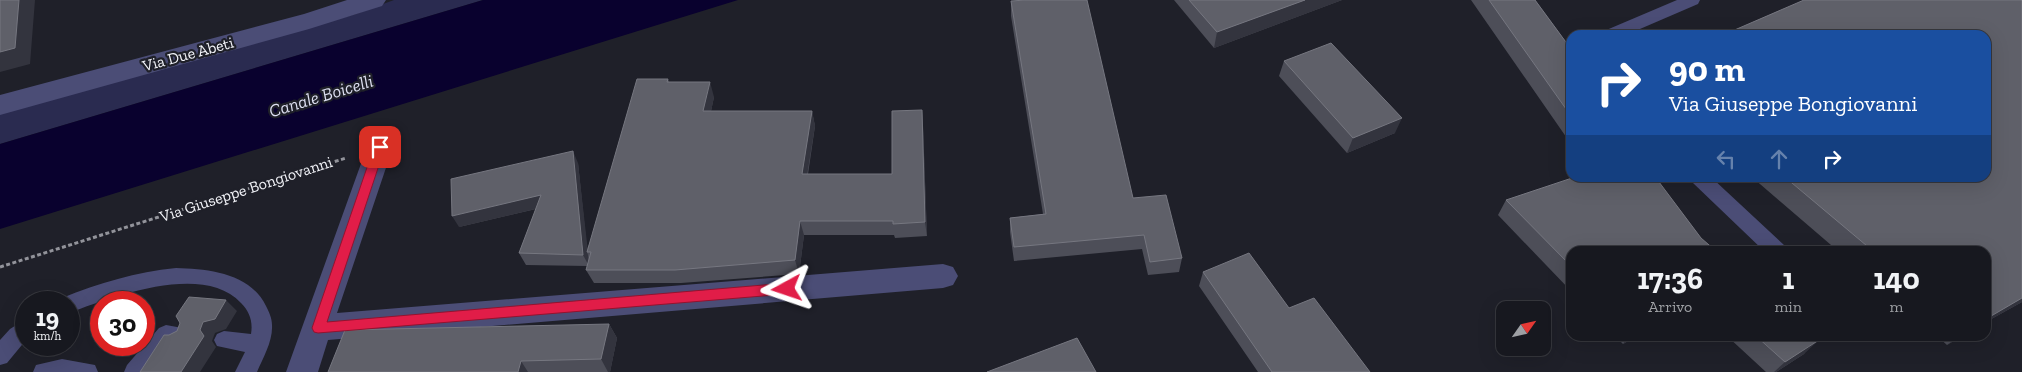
<!DOCTYPE html>
<html lang="it">
<style>
body{margin:0;font-family:"Zilla Slab",serif;background:#24252c;color:#f1f3f6;height:100vh;display:flex;flex-direction:column;font-size:19px;white-space:nowrap}
*{box-sizing:border-box;margin:0}
p{font-size:16px;color:#9ea0a4}
.icon{flex:none;width:28px;height:28px;fill:none;stroke:currentColor;stroke-width:2;stroke-linecap:round;stroke-linejoin:round}
.map{position:relative;flex:1;overflow:hidden}
.details{position:absolute;left:1566px;top:246px;width:425px;height:95px;display:flex;flex-direction:column;background:#17181f;border-radius:15px;box-shadow:0 5px 20px #0002,0 0 0 1px #36373d}
.details>*{flex:none}
.guide{position:absolute;left:1566px;top:30px;width:425px;height:152px;border-radius:15px;box-shadow:0 5px 20px #0002,0 0 0 1px #36373d;background:#1a4fa0;color:#fff;overflow:hidden}
.needle{width:32px;rotate:56deg}
.buttons{position:absolute;left:1496px;top:301px;display:grid;gap:10px}
.buttons a{display:grid;place-items:center;width:55px;height:55px;border-radius:10px;background:#17181f;box-shadow:0 5px 20px #0002,0 0 0 1px #36373d;font-size:25px}
.speed{position:absolute;left:15px;top:291px;display:flex;gap:10px;font-size:25px;font-weight:700;text-align:center}
.speed>*{display:grid;place-content:center;width:65px;height:65px;border-radius:50%;background:#17181f;box-shadow:0 5px 20px #0002,0 0 0 1px #36373d;line-height:1}
.speed small{font-size:12px;font-weight:400}
.speed .limit{border:8px solid #d22;background:#fff;color:#111}
.pin{position:absolute;display:grid;place-items:center;width:42px;height:42px;color:#fff;margin:-21px;border-radius:10px;box-shadow:0 2px 8px #0006}
.me{position:absolute;width:55px;margin:-28px;rotate:265deg;stroke-linejoin:round;filter:drop-shadow(0 0 4px #0008)}
.turn{display:flex;align-items:center;gap:18px;height:105px;padding:0 20px;font-size:22px}
.turn .icon{width:65px;height:65px;stroke-width:2.5}
.turn b{display:block;font-size:35px;line-height:42px}
.lanes{display:flex;align-items:center;height:48px;padding:0 20px;background:#0003;justify-content:center;gap:25px;direction:ltr}
.lanes .off{opacity:.35}
.eta{display:flex;justify-content:space-evenly;align-items:center;height:85px;text-align:center}
.eta b{font-size:30px;font-weight:700;line-height:35px}
.map>svg:first-child{display:block}
.green{fill:#2a2b50}
.water{fill:#09012e}
.lines{fill:none;stroke-linecap:round;stroke-linejoin:round}
.path{stroke:#92939a;stroke-width:3;stroke-dasharray:4 2.5;stroke-linecap:butt}
.service{fill:#4b4d76;fill-rule:evenodd}
.minor{fill:#4b4d76;fill-rule:evenodd}
.wall{fill:#4d4e58}
.shaded-wall{fill:#33343e}
.building{fill:#5f6069;stroke:#767780}
.route{fill:#e11d48;stroke:#92132f}
.labels{text-anchor:middle;dominant-baseline:central;stroke-width:4.5;stroke-linejoin:round;paint-order:stroke}
.street-label{font-size:16px;fill:#f3f4f9;stroke:#1f2029}
.water-label{font-size:18px;font-style:italic;fill:#dddff1;stroke:#1f2029}
</style>
<div class="map">
<svg width="2022" height="372" viewBox="0 0 2022 372">
<rect width="100%" height="100%" fill="#1f2029"/>
<path class="green" d="M394,0H483L0,144V114L356,14Z"/>
<path class="water" d="M483,0H738L0,229V144Z"/>
<g class="lines">
<path class="path" d="M0,267L346,158"/>
<path class="service" d="M1677,0H1700L1698,4L1626,35H1602L1604,31Z
M1691,178H1712L1784,245L1787,251H1764L1693,183Z
M176,268C209,269 250,273 266,306C269,312 272,318 272,325C273,341 263,358 257,372H235L245,352L217,346L214,340L217,334L224,331L251,334C253,322 250,312 241,303C203,262 112,297 69,313V302H60L62,298C99,283 136,272 176,268Z
M26,319V340L7,363L0,365V340L10,329Z
M166,325L188,329L191,335L188,341L181,344L171,343L148,372H124L127,365L159,328Z
M62,359L95,365L98,372H33L36,365Z"/>
<path class="minor" d="M347,0H386L382,6L309,29L0,115V95L304,14Z
M380,137L389,140L393,147L337,313L943,264L953,267L958,276L953,285L943,288L328,340L318,372H286L367,147L371,140Z"/>
</g>
<path class="wall" d="M1174,0H1342L1214,48Z
M1471,0H1535L1571,49V144Z
M1011,1L1133,198L1182,258L1179,272L1148,275L1142,249L1014,261L1010,232V218L1043,214L1011,16Z
M1284,61L1395,133L1347,153L1279,76Z
M668,79L669,82L714,97L711,111H812L815,126L808,174H892L922,110L923,125L927,236L895,238L894,235H804L799,274L681,283H594L586,270L587,266L526,265L519,253L536,209L459,227L578,163L587,249Z
M1753,178H1986L2022,302L1986,322V251H1838Z
M1506,200L1571,251V291L1498,215Z
M1203,272L1370,372H1258L1199,286Z
M609,324L617,338L610,372H328Z
M1615,336H1637L1623,344Z
M1727,336H1814L1804,354L1776,372H1766Z
M1937,336H1962L1947,345Z"/>
<path class="shaded-wall" d="M19,0H35L30,64L0,72V52Z
M1305,0H1342L1214,48L1217,32Z
M710,82L714,97L708,126L703,111Z
M922,110L923,125L927,236L925,222Z
M812,111L815,126L805,188L802,174Z
M1402,118L1395,133L1347,153L1353,138Z
M573,151L578,163L588,252H587L588,255L589,266L583,255Z
M541,195L548,206L459,227L452,216Z
M800,221L804,235L799,274L795,260Z
M2022,298V302L1986,322V319Z
M226,300L237,311L226,329L215,333L212,341L216,347L200,372H181L203,322Z
M609,324L617,338L610,372H608L601,359Z
M1629,336H1637L1623,344Z
M1959,336H1962L1947,345Z
M1819,340L1804,354L1776,372H1774L1785,362Z
M521,361L528,372H518Z"/>
<path class="building" d="M0,0H19L15,48L0,52Z
M1026,0H1087L1133,198L1166,195L1182,258L1150,262L1144,235L1014,247L1010,218L1046,214L1011,1Z
M1189,0H1305L1217,32Z
M1489,0H1535L1571,49V116Z
M1804,0H2021L2022,1V298L1986,319V251H1873L1786,178H1986V35H1723Z
M1331,43L1402,118L1353,138L1284,61Z
M637,79H668L667,82H710L703,111H812L802,174H892V111L922,110L925,222L893,224V221H800L795,260L675,270H586L591,252H587Z
M573,151L583,255L519,253L541,195L452,216L451,179Z
M1572,178H1656L1701,238L1716,251H1571V266L1506,200Z
M1249,253L1289,308L1314,298L1370,372H1272L1203,272Z
M189,297L226,300L215,319L203,322L200,330L204,336L181,372H140L164,335H169L177,331L180,323L176,316Z
M609,324L601,359L521,361L518,372H328L345,330Z
M1756,336H1814L1819,340L1785,362Z
M1077,338L1096,372H987Z"/>
<path class="route" d="M380,143L385,147L327,322L787,283L791,285L793,289L791,292L787,294L318,333L314,332L312,328L374,147Z"/>
<g class="labels">
<g class="street-label">
<text transform="translate(188 54) rotate(-15)">Via Due Abeti</text>
<text transform="translate(246 189) rotate(-18)">Via Giuseppe Bongiovanni</text>
</g>
<g class="water-label">
<text transform="translate(321 96) rotate(-17)">Canale Boicelli</text>
</g>
</g>
</svg>
<div class="buttons">
<a><svg class="needle" viewBox="-14 -14 28 28"><path d="M0-13l5 13h-10z" fill="#e53935"/><path d="M0 13l5-13h-10z" fill="#9ea0a4"/></svg></a>
</div>
<div class="speed"><div>19<small>km/h</small></div><div class="limit">30</div></div>
<div class="pin" style="left:380px;top:147px;background:#d93025"><svg class="icon" aria-label="arrive" viewBox="0 0 24 24"><path d="M6 21V4h12l-3 4 3 4H6"/></svg></div>
<svg class="me" style="left:787px;top:289px" viewBox="-20 -20 40 40"><path d="M0-17L14 15 0 8-14 15z" fill="#e11d48" stroke="#fff" stroke-width="4"/></svg>
<div class="guide">
<div class="turn"><svg class="icon" aria-label="right" viewBox="0 0 24 24"><path d="M7 20v-9h11M14 6l5 5-5 5"/></svg><div><b>90 m</b>Via Giuseppe Bongiovanni</div></div>
<div class="lanes"><svg class="icon off" aria-label="left" viewBox="0 0 24 24"><path d="M17 20v-9H6M10 6l-5 5 5 5"/></svg><svg class="icon off" aria-label="ahead" viewBox="0 0 24 24"><path d="M12 20V5M6 11l6-6 6 6"/></svg><svg class="icon" aria-label="right" viewBox="0 0 24 24"><path d="M7 20v-9h11M14 6l5 5-5 5"/></svg></div>
</div>
<section class="details">
<div class="eta">
<div><b>17:36</b><p>Arrivo</p></div>
<div><b>1</b><p>min</p></div>
<div><b>140</b><p>m</p></div>
</div>
</section>
</div>
